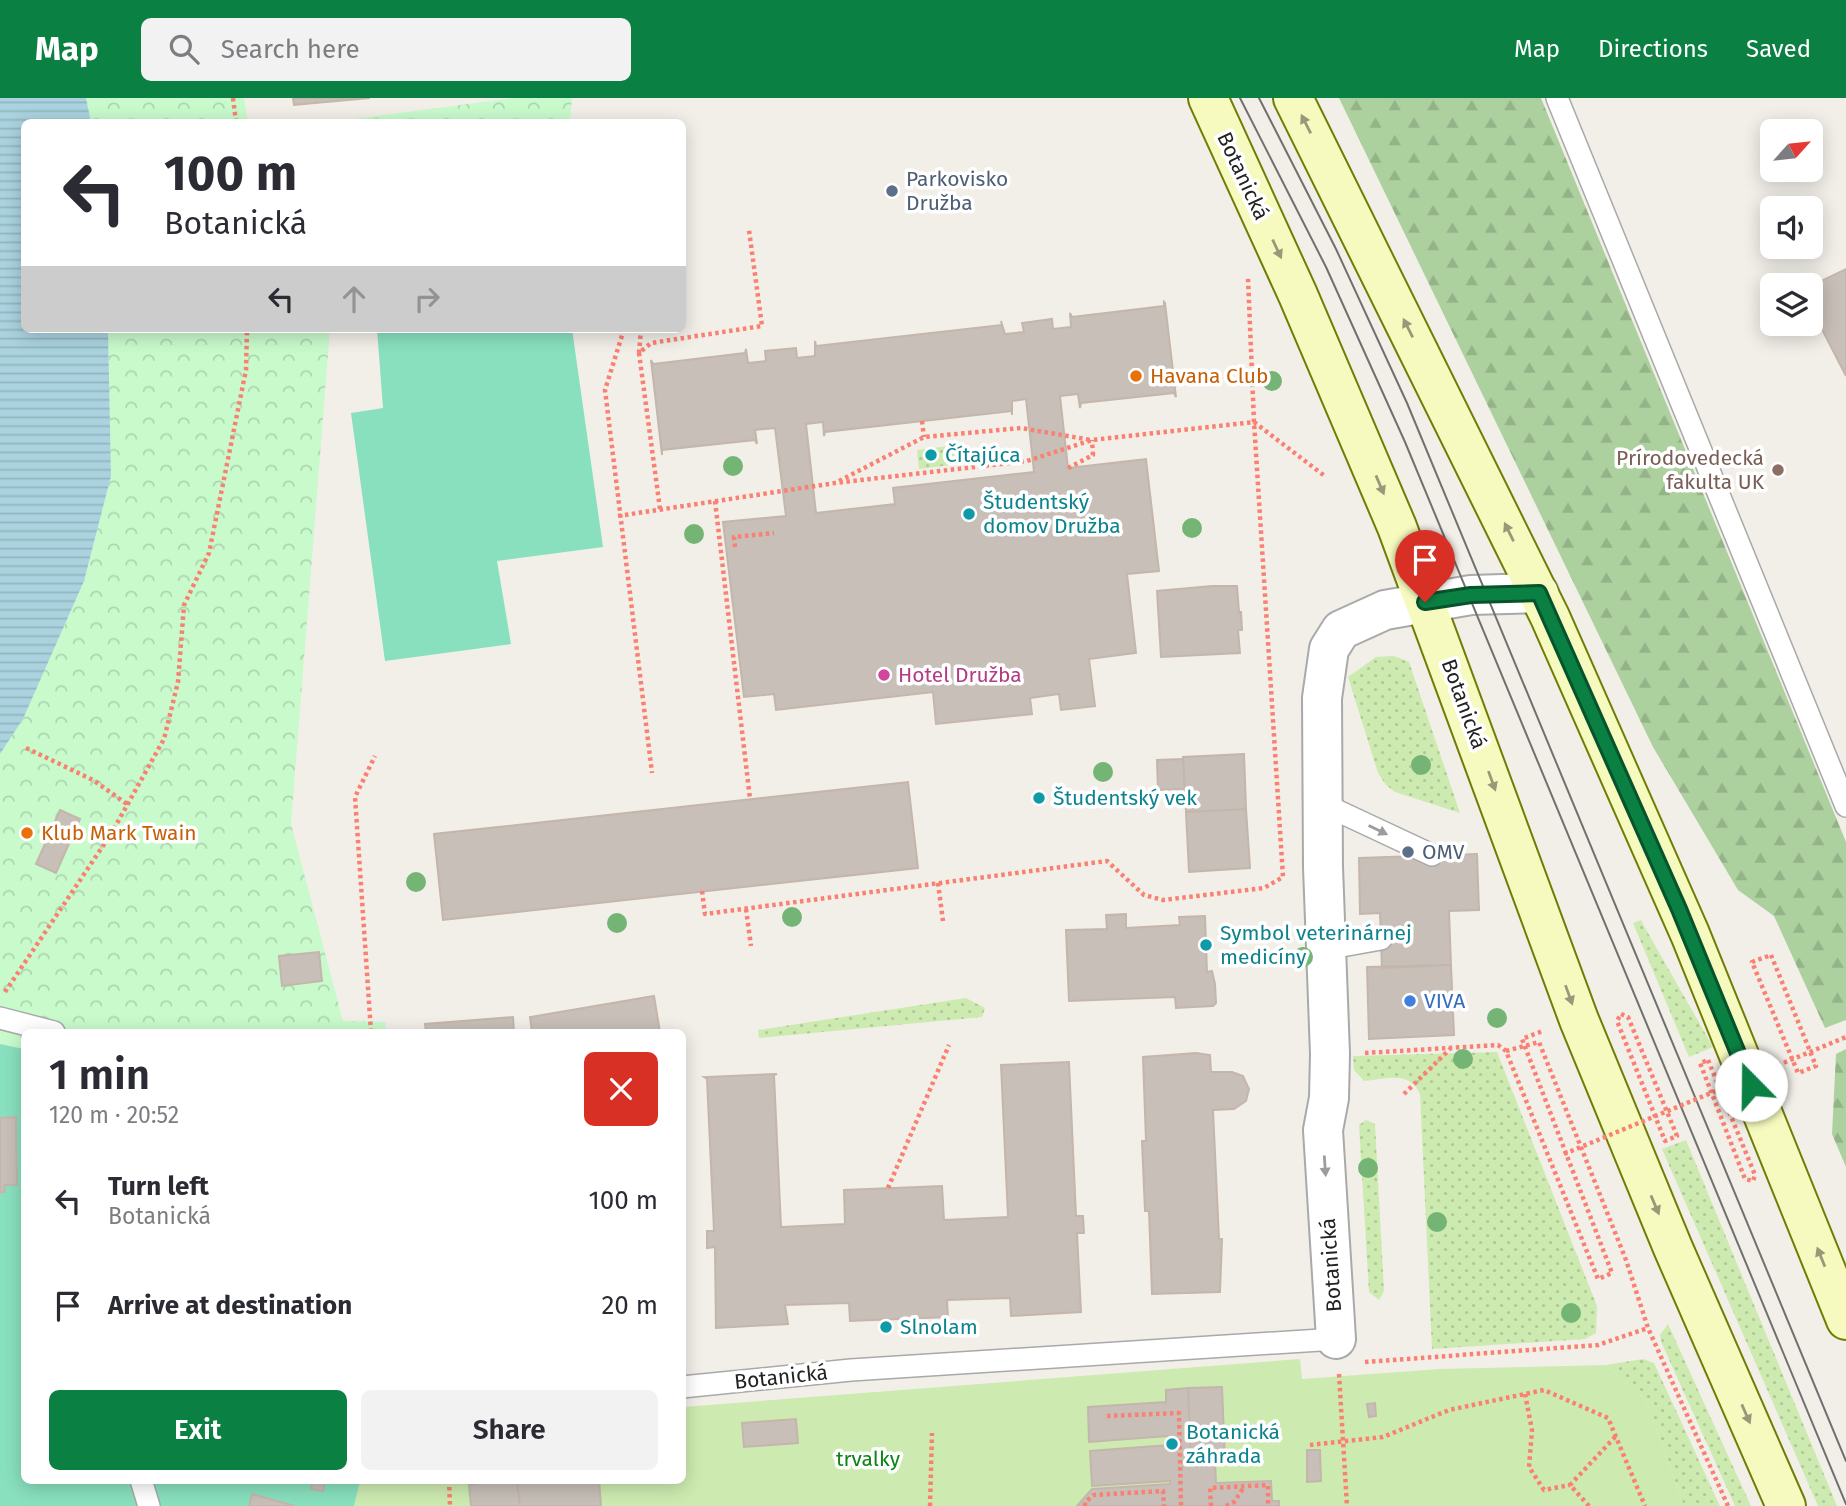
<!DOCTYPE html>
<meta charset="utf-8">
<style>
body{margin:0;font-family:"Fira Sans",sans-serif;background:#f2f2f3;color:#2b2b33;height:100vh;display:flex;flex-direction:column;font-size:26px;white-space:nowrap}
*{box-sizing:border-box;margin:0}
p{font-size:23px;color:#7c7c81}
.icon{flex:none;width:38px;height:38px;fill:none;stroke:currentColor;stroke-width:2;stroke-linecap:round;stroke-linejoin:round}
.map{position:relative;flex:1;overflow:hidden}
.details{position:absolute;left:21px;top:931px;width:665px;height:455px;display:flex;flex-direction:column;background:#fff;border-radius:10px;box-shadow:0 4px 18px #0003}
.details>*{flex:none}
.guide{position:absolute;left:21px;top:21px;width:665px;height:214px;border-radius:10px;box-shadow:0 4px 18px #0003;background:#fff;color:#2b2b33;overflow:hidden}
.needle{width:46px;rotate:63deg}
.buttons{position:absolute;left:1760px;top:21px;display:grid;gap:14px}
.buttons a{display:grid;place-items:center;width:63px;height:63px;border-radius:10px;background:#fff;box-shadow:0 4px 18px #0003;font-size:35px}
.pin{position:absolute;display:grid;place-items:center;width:60px;height:60px;color:#fff;margin:-72px -30px;border-radius:50% 50% 50% 0;rotate:-45deg;box-shadow:0 0 7px #0007}
.pin .icon{rotate:45deg}
.me{position:absolute;width:77px;margin:-38px;rotate:338deg;stroke-linejoin:round;filter:drop-shadow(0 0 5px #0008)}
.turn{display:flex;align-items:center;gap:24px;height:147px;padding:0 28px;font-size:32px}
.turn .icon{width:91px;height:91px;stroke-width:2.5}
.turn b{display:block;font-size:49px;line-height:60px}
.lanes{display:flex;align-items:center;height:66px;padding:0 28px;background:#0003;justify-content:center;gap:35px;direction:ltr}
.lanes .off{opacity:.35}
.round{display:grid;place-items:center;flex:none;width:74px;height:74px;border-radius:10px;background:#f2f2f3}
.summary{display:flex;align-items:center;justify-content:space-between;height:119px;padding:0 28px}
h1{font-size:42px;font-weight:600;line-height:52px}
.cta{display:flex;gap:14px;margin-top:auto;padding:14px 28px}
.cta a{flex:1;height:80px;border-radius:10px;background:#0b8043;color:#fff;font-size:28px;font-weight:600;line-height:80px;text-align:center}
.cta a+a{background:#f2f2f3;color:#2b2b33}
ul{padding:0;list-style:none}
li{display:flex;align-items:center;gap:21px;height:105px;padding:0 28px}
li div{flex:1}
li b{display:block;font-size:26px}
li em{font-style:normal}
header{display:flex;align-items:center;gap:42px;box-sizing:border-box;height:98px;padding:0 35px;background:#0b8043;color:#fff}
header strong{font-size:33px}
nav{display:flex;gap:38px;margin-inline-start:auto;font-size:24px}
.search{width:490px;height:63px;background:#f2f2f3;display:flex;align-items:center;gap:18px;box-sizing:border-box;padding:0 24px;border-radius:10px;color:#7c7c81;font-size:26px}
.map>svg:first-child{display:block}
.grass{fill:url(#grass-dots)}
.forest{fill:url(#forest-firs)}
.park{fill:url(#park-crowns)}
.garden{fill:#cdebb0}
.pitch{fill:#88e0be}
.water{fill:url(#water-rules)}
.building{fill:#c7bfb8;stroke:#c4b6ab;stroke-width:2;fill-rule:evenodd}
.lines{fill:none;stroke-linecap:round;stroke-linejoin:round}
.service-casing{stroke:#a9a9a9;stroke-width:24}
.minor-casing{stroke:#a9a9a9;stroke-width:42}
.secondary-casing{stroke:#707d05;stroke-width:42}
.path{stroke:#fa8072;stroke-width:4.5;stroke-dasharray:3.5 3.5;stroke-linecap:butt}
.service{stroke:#fff;stroke-width:21}
.minor{stroke:#fff;stroke-width:38}
.secondary{stroke:#f7fabf;stroke-width:38}
.tram{stroke:#707070;stroke-width:2}
.path-bridge{stroke:#fa8072;stroke-width:4.5;stroke-dasharray:3.5 3.5;stroke-linecap:butt}
.tree{fill:#74b475}
.oneway{fill:#979978}
.oneway2{fill:#9c9c9c}
.route-casing{stroke:#07532c;stroke-width:18}
.route{stroke:#0b8043;stroke-width:12}
.service-dot{fill:#5c6f8a;stroke:#fff;stroke-width:2.5}
.food-dot{fill:#e8710a;stroke:#fff;stroke-width:2.5}
.culture-dot{fill:#0f9aa8;stroke:#fff;stroke-width:2.5}
.education-dot{fill:#8d6e63;stroke:#fff;stroke-width:2.5}
.hotel-dot{fill:#d1479c;stroke:#fff;stroke-width:2.5}
.shop-dot{fill:#3f7fe0;stroke:#fff;stroke-width:2.5}
.labels{text-anchor:middle;dominant-baseline:central;stroke-width:7;stroke-linejoin:round;paint-order:stroke}
.street-label{font-size:21px;fill:#222;stroke:#fff}
.service-label{font-size:21px;fill:#4e5e75;stroke:#fff;text-anchor:start}
.food-label{font-size:21px;fill:#c56008;stroke:#fff;text-anchor:start}
.culture-label{font-size:21px;fill:#0d838f;stroke:#fff;text-anchor:start}
.education-label{font-size:21px;fill:#785e54;stroke:#fff;text-anchor:end}
.hotel-label{font-size:21px;fill:#b23c85;stroke:#fff;text-anchor:start}
.shop-label{font-size:21px;fill:#366cbe;stroke:#fff;text-anchor:start}
.park-label{font-size:21px;fill:#0c8416;stroke:#fff}
</style>
<header>
<strong>Map</strong>
<div class="search"><svg class="icon" aria-label="search" viewBox="0 0 24 24"><circle cx="10" cy="10" r="6"/><path d="M15 15l6 6"/></svg>Search here</div>
<nav><a>Map</a><a>Directions</a><a>Saved</a></nav>
</header>
<div class="map">
<svg width="1846" height="1408" viewBox="0 0 1846 1408">
<defs>
<pattern id="grass-dots" width="8" height="8" patternUnits="userSpaceOnUse" patternTransform="scale(1.75)"><rect width="8" height="8" fill="#cdebb0"/><path d="M2 2h.1M6 6h.1" fill="none" stroke="#b0c997" stroke-width="1.8" stroke-linecap="round"/></pattern>
<pattern id="forest-firs" width="22" height="20" patternUnits="userSpaceOnUse" patternTransform="scale(1.75)"><rect width="22" height="20" fill="#add19e"/><path d="M5 1l3.5 6h-7zM16 11l3.5 6h-7z" fill="#95b388"/></pattern>
<pattern id="park-crowns" width="20" height="18" patternUnits="userSpaceOnUse" patternTransform="scale(1.75)"><rect width="20" height="18" fill="#c8facc"/><path d="M2 6a3 3 0 1 1 6 0M12 15a3 3 0 1 1 6 0" fill="none" stroke="#acd6af"/></pattern>
<pattern id="water-rules" width="6" height="5" patternUnits="userSpaceOnUse" patternTransform="scale(1.75)"><rect width="6" height="5" fill="#aad3df"/><path d="M0 2.5h6" fill="none" stroke="#92b5bf"/></pattern>
</defs>
<rect width="100%" height="100%" fill="#f2efe9"/>
<path class="grass" d="M956,347L959,366L919,371L917,352Z
M1394,558L1409,564L1460,715L1395,694L1386,687L1378,675L1348,579L1376,559Z
M1641,822L1644,828L1713,949L1689,959L1633,825Z
M966,900L985,910L982,919L759,940L758,932Z
M1497,954L1597,1208L1596,1235L1585,1241L1432,1251L1420,996C1410,972 1385,981 1364,983L1354,972L1353,958Z
M1366,1022L1375,1026L1384,1193L1379,1202L1369,1194L1359,1027Z
M1686,1042L1837,1408H1818L1662,1051Z
M1668,1226L1751,1408H1735L1662,1246L1660,1237Z
M1643,1261L1654,1265L1720,1408H1684L1646,1302L1606,1267Z"/>
<path class="forest" d="M1339,0H1541L1846,744V922L1825,930L1774,818L1738,792L1653,649Z
M1846,951V1069L1832,1036L1836,956Z"/>
<path class="park" d="M86,0H244L248,24H91Z
M513,0H572L570,22L532,24H330Z
M108,231H330L291,726L343,923L385,924L386,934H24V951L0,946V656L23,621L84,483L111,378Z"/>
<path class="garden" d="M1300,1261L1302,1281L1440,1271L1606,1267L1646,1302L1684,1408H354L360,1383L682,1382L683,1309Z"/>
<path class="pitch" d="M377,231H572L603,449L497,463L511,546L385,563L351,315L383,310Z
M0,946L24,951V1382L360,1383L354,1408H0Z"/>
<path class="water" d="M0,0H86L91,24H24V231H108L111,378L84,483L23,621L0,656Z"/>
<path class="building" d="M293,0H370L294,7Z
M1846,171V278L1811,210V188Z
M1164,204L1165,205L1176,299L1174,295L1081,305L1080,310L1078,296L1060,298L1068,370L1146,361L1159,473L1127,476L1136,555L1089,561L1095,608L1061,612L1059,596L1030,600L1032,616L936,626L933,594L776,612L774,596L744,599L723,424L786,418L775,330L755,332L757,346L755,342L662,352V357L651,262L653,266L745,255L746,251L748,265L766,263L765,253L796,250L797,260L815,258V243L816,248L1002,227L1001,223L1005,236L1024,234L1022,225L1052,221L1053,231L1071,229L1070,215L1072,219L1164,208ZM1026,301L1034,374L893,390L895,406L816,415L806,326L823,324L824,338L825,334L1012,313V317V303Z
M1212,488H1237L1239,514H1241L1242,532H1238L1240,555L1161,559L1157,493Z
M1244,656L1246,711L1186,714L1183,659Z
M1183,661L1185,691L1158,692L1157,662Z
M908,684L918,770L443,822L434,736Z
M1246,711L1250,770L1189,774L1186,714Z
M60,712L80,721L56,775L36,766Z
M1477,756L1479,812L1449,813L1451,867L1382,870L1380,815L1360,816L1359,760Z
M1126,816V830L1180,827L1179,819L1205,818L1207,874L1212,873L1215,886L1216,905L1213,908L1176,910L1175,899L1069,903L1066,832L1107,831L1106,817Z
M319,854L322,883L282,888L279,858Z
M1451,867L1454,937L1369,941L1367,869Z
M654,898L660,934H532L530,919Z
M513,919L514,934H426L425,926Z
M1196,955L1210,957L1211,974H1232L1243,978L1249,991L1246,1003L1234,1011L1213,1012L1219,1141H1222L1220,1194L1152,1196L1149,1113H1145L1142,1043H1146L1143,959Z
M1069,964L1076,1118H1083L1084,1135H1077L1081,1214L1011,1218L1010,1200L947,1202L948,1219L850,1223L849,1205L785,1207L788,1226L716,1230L715,1149L707,1150V1133H714L707,981L704,979L777,976L774,977L781,1129L845,1126L844,1092L942,1088L944,1122L1008,1119L1001,967Z
M16,1019L17,1087H4L5,1094H0V1020Z
M1222,1289L1225,1363L1191,1364L1188,1290Z
M1188,1290L1191,1364L1215,1363L1216,1385L1271,1383L1272,1403H1279V1408H1077L1092,1391L1170,1386V1383L1092,1388L1090,1353L1169,1347L1168,1338L1089,1344L1088,1309L1166,1304V1292Z
M1375,1305L1376,1318L1369,1319L1367,1306Z
M796,1321L798,1345L744,1349L742,1325Z
M1307,1352H1320L1321,1383L1307,1384Z
M313,1382H325L323,1393L311,1391Z
M496,1382L517,1383L520,1408H471L469,1387Z
M599,1382L601,1408H520L517,1383Z
M252,1396L295,1408H249Z"/>
<g class="lines">
<defs>
<path id="service" d="M1557,0L1846,708
M1323,706L1432,757
M1325,851L1381,841
M0,920L54,934
M682,1289L851,1272L1336,1241
M141,1382L149,1408"/>
<path id="minor" d="M1336,1241L1323,1032L1329,1000L1330,956L1323,769L1322,600L1329,551L1341,532L1385,512L1471,497L1539,495"/>
<path id="secondary" d="M1208,0L1298,197L1397,429L1579,922L1673,1150L1786,1408
M1293,0L1550,519L1690,836L1846,1222"/>
</defs>
<use href="#service" class="service-casing"/>
<use href="#minor" class="minor-casing"/>
<use href="#secondary" class="secondary-casing"/>
<path class="path" d="M233,0L236,24
M624,231L605,292L652,675
M639,255L641,231
M922,323L924,339
M1068,370L1093,357L1092,342
M839,383L924,339L1021,330L1091,342
M715,403L750,701
M660,411L639,255L651,245L762,228L749,132
M618,418L835,385L1027,363L1092,342L1254,324L1326,379
M735,449L734,439L774,435
M26,650L93,682L127,706
M938,785L943,823
M702,793L705,816L1107,763L1144,797L1163,802L1264,790L1283,779L1254,324L1248,180
M746,811L751,848
M1771,857L1816,968L1798,975L1752,864Z
M5,894L111,736L164,641L178,584L184,507L209,455L246,272L247,231
M1621,916L1628,919L1677,1038L1665,1043L1617,923Z
M371,934L355,699L375,658
M1506,953L1539,944L1626,1162L1648,1230L1728,1408
M1365,955L1498,947L1506,953L1598,1181L1612,1175L1522,941L1543,933
M1708,962L1755,1077L1753,1083L1745,1081L1700,965Z
M1404,996L1451,950
M888,1090L949,947
M1365,1264L1598,1247L1648,1230
M1339,1276L1347,1408
M1525,1296L1532,1332L1529,1369L1544,1392L1570,1387
M1107,1318L1179,1315L1181,1408
M1310,1347L1383,1339L1449,1312L1544,1292L1608,1320L1645,1408
M449,1382L450,1408
M930,1408L932,1335
M1085,1408V1404L1094,1397L1163,1393L1164,1408
M1211,1408L1210,1390L1268,1387V1408
M1226,1408L1234,1404L1244,1389
M1589,1408L1570,1387L1616,1338"/>
<use href="#service" class="service"/>
<use href="#minor" class="minor"/>
<use href="#secondary" class="secondary"/>
<path class="tram" d="M1240,0L1326,169L1405,344L1846,1406
M1259,0L1336,151L1407,305L1846,1363"/>
<path class="path-bridge" d="M1564,1056L1846,939"/>
</g>
<g class="tree">
<circle cx="1272" cy="283" r="10"/>
<circle cx="733" cy="368" r="10"/>
<circle cx="1192" cy="430" r="10"/>
<circle cx="694" cy="436" r="10"/>
<circle cx="1421" cy="667" r="10"/>
<circle cx="1103" cy="674" r="10"/>
<circle cx="416" cy="784" r="10"/>
<circle cx="792" cy="819" r="10"/>
<circle cx="617" cy="825" r="10"/>
<circle cx="1303" cy="859" r="10"/>
<circle cx="1497" cy="920" r="10"/>
<circle cx="1463" cy="961" r="10"/>
<circle cx="1368" cy="1070" r="10"/>
<circle cx="1437" cy="1124" r="10"/>
<circle cx="1571" cy="1215" r="10"/>
</g>
<defs><path id="oneway-solid" d="M-6-.8H1V-3.2L6.5 0L1 3.2V.8H-6Z" transform="scale(1.75)"/></defs>
<g class="oneway">
<use href="#oneway-solid" transform="translate(1306 26) rotate(-117)"/>
<use href="#oneway-solid" transform="translate(1277 151) rotate(65)"/>
<use href="#oneway-solid" transform="translate(1408 230) rotate(-117)"/>
<use href="#oneway-solid" transform="translate(1380 387) rotate(67)"/>
<use href="#oneway-solid" transform="translate(1509 434) rotate(-116)"/>
<use href="#oneway-solid" transform="translate(1492 683) rotate(70)"/>
<use href="#oneway-solid" transform="translate(1569 897) rotate(70)"/>
<use href="#oneway-solid" transform="translate(1655 1107) rotate(67)"/>
<use href="#oneway-solid" transform="translate(1821 1159) rotate(-112)"/>
<use href="#oneway-solid" transform="translate(1746 1316) rotate(66)"/>
</g>
<g class="oneway2">
<use href="#oneway-solid" transform="translate(1378 732) rotate(26)"/>
<use href="#oneway-solid" transform="translate(1325 1068) rotate(86)"/>
</g>
<g class="lines">
<defs>
<path id="route" d="M1425,504L1471,497L1539,495L1679,811L1751,987"/>
</defs>
<use href="#route" class="route-casing"/>
<use href="#route" class="route"/>
</g>
<g class="service-dot">
<circle cx="892" cy="93" r="7"/>
<circle cx="1408" cy="754" r="7"/>
</g>
<g class="food-dot">
<circle cx="1136" cy="278" r="7"/>
<circle cx="27" cy="735" r="7"/>
</g>
<g class="culture-dot">
<circle cx="931" cy="357" r="7"/>
<circle cx="969" cy="416" r="7"/>
<circle cx="1039" cy="700" r="7"/>
<circle cx="1206" cy="847" r="7"/>
<circle cx="886" cy="1229" r="7"/>
<circle cx="1172" cy="1346" r="7"/>
</g>
<circle class="education-dot" cx="1778" cy="372" r="7"/>
<circle class="hotel-dot" cx="884" cy="577" r="7"/>
<circle class="shop-dot" cx="1410" cy="903" r="7"/>
<g class="labels">
<g class="street-label">
<text transform="translate(1243 78) rotate(65)">Botanická</text>
<text transform="translate(1464 606) rotate(70)">Botanická</text>
<text transform="translate(1331 1167) rotate(-94)">Botanická</text>
<text transform="translate(781 1279) rotate(-6)">Botanická</text>
</g>
<g class="service-label">
<text x="906" y="81">Parkovisko<tspan x="906" dy="24">Družba</tspan></text>
<text x="1422" y="754">OMV</text>
</g>
<g class="food-label">
<text x="1150" y="278">Havana Club</text>
<text x="41" y="735">Klub Mark Twain</text>
</g>
<g class="culture-label">
<text x="945" y="357">Čítajúca</text>
<text x="983" y="404">Študentský<tspan x="983" dy="24">domov Družba</tspan></text>
<text x="1053" y="700">Študentský vek</text>
<text x="1220" y="835">Symbol veterinárnej<tspan x="1220" dy="24">medicíny</tspan></text>
<text x="900" y="1229">Slnolam</text>
<text x="1186" y="1334">Botanická<tspan x="1186" dy="24">záhrada</tspan></text>
</g>
<g class="education-label">
<text x="1764" y="360">Prírodovedecká<tspan x="1764" dy="24">fakulta UK</tspan></text>
</g>
<g class="hotel-label">
<text x="898" y="577">Hotel Družba</text>
</g>
<g class="shop-label">
<text x="1424" y="903">VIVA</text>
</g>
<g class="park-label">
<text x="868" y="1361">trvalky</text>
</g>
</g>
</svg>
<div class="buttons">
<a><svg class="needle" viewBox="-14 -14 28 28"><path d="M0-13l5 13h-10z" fill="#e53935"/><path d="M0 13l5-13h-10z" fill="#7c7c81"/></svg></a>
<a><svg class="icon" aria-label="sound" viewBox="0 0 24 24"><path d="M4 9h4l5-4v14l-5-4H4zM17 9q2 3 0 6"/></svg></a>
<a><svg class="icon" aria-label="layers" viewBox="0 0 24 24"><path d="M12 4l9 5-9 5-9-5zM3 14l9 5 9-5"/></svg></a>
</div>
<div class="pin" style="left:1425px;top:504px;background:#d93025"><svg class="icon" aria-label="arrive" viewBox="0 0 24 24"><path d="M6 21V4h12l-3 4 3 4H6"/></svg></div>
<svg class="me" style="left:1751px;top:987px" viewBox="-20 -20 40 40"><circle r="19" fill="#fff"/><path d="M0-13L10 11 0 6-10 11z" fill="#0b8043"/></svg>
<div class="guide">
<div class="turn"><svg class="icon" aria-label="left" viewBox="0 0 24 24"><path d="M17 20v-9H6M10 6l-5 5 5 5"/></svg><div><b>100 m</b>Botanická</div></div>
<div class="lanes"><svg class="icon" aria-label="left" viewBox="0 0 24 24"><path d="M17 20v-9H6M10 6l-5 5 5 5"/></svg><svg class="icon off" aria-label="ahead" viewBox="0 0 24 24"><path d="M12 20V5M6 11l6-6 6 6"/></svg><svg class="icon off" aria-label="right" viewBox="0 0 24 24"><path d="M7 20v-9h11M14 6l5 5-5 5"/></svg></div>
</div>
<section class="details">
<div class="summary"><div><h1>1 min</h1><p>120 m · 20:52</p></div><a class="round" style="background:#d93025;color:#fff"><svg class="icon" aria-label="close" viewBox="0 0 24 24"><path d="M6 6l12 12M18 6L6 18"/></svg></a></div>
<ul>
<li><svg class="icon" aria-label="left" viewBox="0 0 24 24"><path d="M17 20v-9H6M10 6l-5 5 5 5"/></svg><div><b>Turn left</b><p>Botanická</p></div><em>100 m</em></li>
<li><svg class="icon" aria-label="arrive" viewBox="0 0 24 24"><path d="M6 21V4h12l-3 4 3 4H6"/></svg><div><b>Arrive at destination</b></div><em>20 m</em></li>
</ul>
<div class="cta"><a>Exit</a><a>Share</a></div>
</section>
</div>
